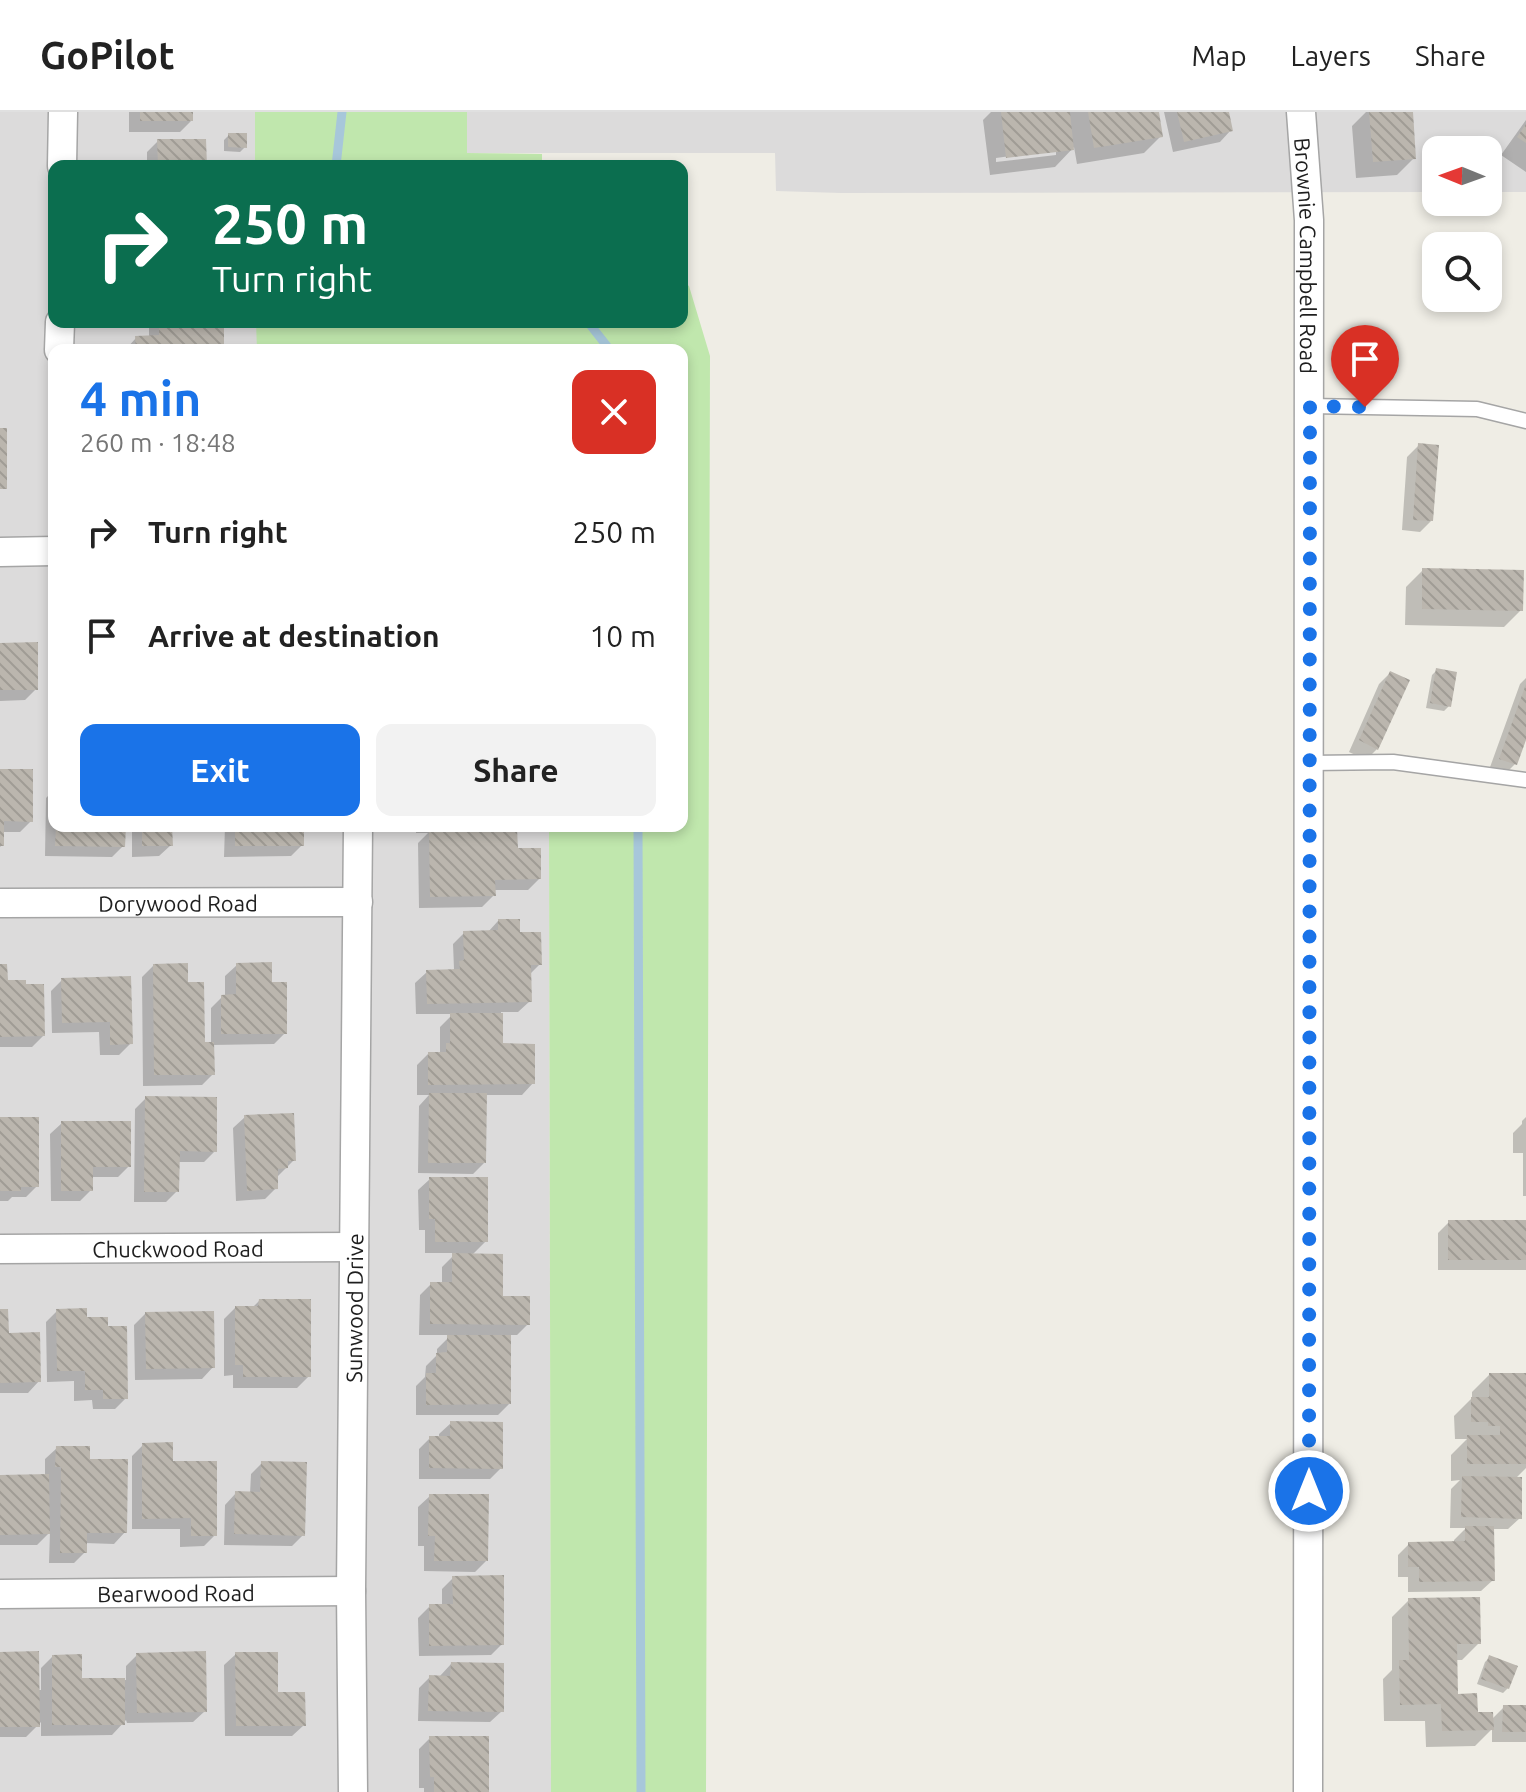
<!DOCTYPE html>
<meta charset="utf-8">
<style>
body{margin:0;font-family:Ubuntu,sans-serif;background:#f2f2f2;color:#222;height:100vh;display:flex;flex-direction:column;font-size:30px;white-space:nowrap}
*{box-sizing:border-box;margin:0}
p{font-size:26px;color:#767676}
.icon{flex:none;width:44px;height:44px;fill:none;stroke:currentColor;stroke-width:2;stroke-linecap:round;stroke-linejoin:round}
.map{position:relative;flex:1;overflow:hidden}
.sheet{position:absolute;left:48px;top:232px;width:640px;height:488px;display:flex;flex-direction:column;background:#fff;border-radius:16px;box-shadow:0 4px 12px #0003}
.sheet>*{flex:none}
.hud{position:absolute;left:48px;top:48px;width:640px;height:168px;border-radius:16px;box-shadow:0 4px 12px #0003;background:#0b6e4f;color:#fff;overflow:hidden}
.needle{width:52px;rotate:271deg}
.buttons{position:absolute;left:1422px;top:24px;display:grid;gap:16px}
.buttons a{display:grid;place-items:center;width:80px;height:80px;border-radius:16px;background:#fff;box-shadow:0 4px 12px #0003;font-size:40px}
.pin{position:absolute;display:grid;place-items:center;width:68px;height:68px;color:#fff;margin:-82px -34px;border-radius:50% 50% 50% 0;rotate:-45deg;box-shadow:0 0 8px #0007}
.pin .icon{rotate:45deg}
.me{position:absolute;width:88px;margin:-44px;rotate:0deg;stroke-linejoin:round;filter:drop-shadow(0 0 6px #0008)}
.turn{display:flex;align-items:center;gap:28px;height:168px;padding:0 32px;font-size:36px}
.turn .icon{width:104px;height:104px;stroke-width:2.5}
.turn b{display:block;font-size:56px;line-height:68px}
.round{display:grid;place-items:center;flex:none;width:84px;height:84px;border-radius:16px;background:#f2f2f2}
.overview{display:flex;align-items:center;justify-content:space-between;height:136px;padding:0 32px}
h1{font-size:48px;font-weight:600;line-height:60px;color:#1a73e8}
.primary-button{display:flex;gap:16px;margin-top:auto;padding:16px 32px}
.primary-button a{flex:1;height:92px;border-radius:16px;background:#1a73e8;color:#fff;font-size:32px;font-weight:600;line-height:92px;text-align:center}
.primary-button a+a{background:#f2f2f2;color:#222}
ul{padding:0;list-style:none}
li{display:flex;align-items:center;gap:24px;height:104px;padding:0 32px}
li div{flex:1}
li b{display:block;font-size:30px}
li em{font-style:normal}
header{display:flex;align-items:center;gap:48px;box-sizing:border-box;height:112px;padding:0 40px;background:#fff;border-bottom:2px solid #e0e0e0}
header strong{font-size:38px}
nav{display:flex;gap:44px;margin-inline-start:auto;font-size:28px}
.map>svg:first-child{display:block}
.residential{fill:#dcdbdb}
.grass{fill:#c0e7ad}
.shadow{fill:#0003;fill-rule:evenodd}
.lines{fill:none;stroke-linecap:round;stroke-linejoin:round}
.stream{stroke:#a7c7da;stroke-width:9}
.building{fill:url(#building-back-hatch)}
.service-casing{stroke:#a5a5a5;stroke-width:17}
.minor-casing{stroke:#a5a5a5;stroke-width:31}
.service{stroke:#fff;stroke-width:14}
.minor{stroke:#fff;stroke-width:28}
.route{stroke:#1a73e8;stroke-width:14;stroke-dasharray:0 25.2}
.labels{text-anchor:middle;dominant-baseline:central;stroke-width:7;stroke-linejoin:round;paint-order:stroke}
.street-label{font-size:22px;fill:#1e1e1e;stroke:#fff}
</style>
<header>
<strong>GoPilot</strong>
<nav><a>Map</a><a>Layers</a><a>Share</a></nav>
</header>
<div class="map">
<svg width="1526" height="1680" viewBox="0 0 1526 1680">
<defs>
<pattern id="building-back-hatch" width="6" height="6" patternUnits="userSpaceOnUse" patternTransform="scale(2)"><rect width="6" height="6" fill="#bbb6ae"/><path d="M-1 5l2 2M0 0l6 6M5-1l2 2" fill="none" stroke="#a09c95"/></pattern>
</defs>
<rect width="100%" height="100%" fill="#efede5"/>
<path class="residential" d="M0,0H1526V80H1488V38H1436V80L841,81L776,79L775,41H467L466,54H54V210H458L457,238H54V714H549L551,1680H0Z"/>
<path class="grass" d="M255,0H467V41L542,42V54H255Z
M682,169L689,174L710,244L706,1680H551L549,714H682V238H257L256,210H682Z"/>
<path class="shadow" d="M129,0H191V9L180,20H129Z
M991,0H1157L1161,24L1144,41L1077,52L1074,35L1055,55L990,63L983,8ZM1056,38V43L996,50V46Z
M1164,0H1227L1231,18L1220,30L1173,40Z
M1366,0H1411L1414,46L1397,63L1356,66L1352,14Z
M1526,8V60L1501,43Z
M229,23L245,35L240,40L224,39V28Z
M158,29L205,54H147V40Z
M149,210H205L222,238H125L136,226H149Z
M1419,333L1432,408L1420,420L1402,418L1407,345Z
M1423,458L1521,498L1504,515L1405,513L1406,475Z
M54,515V594H48V521Z
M0,533L36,577L25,588L0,589Z
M1437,558L1449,594L1444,599L1426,596L1432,563Z
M1390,561L1377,637L1366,648L1349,640L1379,572Z
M1526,566V622L1515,652L1504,663L1489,658L1520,572Z
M0,659L31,709L20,720H2V733L0,735Z
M54,678V714H124L123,734L112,745L45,744L46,686Z
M132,714H204L199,719H170L171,733L159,744L132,745Z
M225,714H302V733L291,744L224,745Z
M416,714H453L447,720L539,767L528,778H493V784L482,795L419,796L418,731L428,721H416Z
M498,809L518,822L540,852L529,863L530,889L518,900H501V933L533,971L522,983H485L484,1051L473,1062L418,1061L419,994L429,983H417V953L428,942L440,941V915L453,902H416L415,871L427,860L452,859L454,857L453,832L464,821L488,820Z
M237,853L270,872L285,921L274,932L212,933L213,962L202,973L143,974L142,865L153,854L186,872L203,932H211V896L222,885L225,884V864Z
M0,854L6,870L24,874L43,924L32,935H0Z
M129,866L131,931L119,943H100L99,920L52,921L51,879L62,868Z
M146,986L215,1039L204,1050H178L177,1079L166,1090H134L135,997Z
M245,1005L294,1048L276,1066V1076L265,1087L236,1089L233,1016Z
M1526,1005V1084H1523V1041H1513V1021L1522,1012V1009Z
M0,1007L37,1074L26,1085H12L8,1089H0Z
M62,1011L129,1054L118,1065H91V1078L80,1089H51L50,1022Z
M430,1067L486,1129L471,1144L501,1186L528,1212L517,1223H509V1292L498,1303H416V1274L425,1265L426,1254L437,1243V1237L451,1223H419L420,1183L431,1172H442V1155L456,1141H425V1118H419L418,1078Z
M1449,1110H1526V1158H1438V1121Z
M259,1189L309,1264L297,1276H233V1263L224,1264V1207L235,1196H252Z
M0,1199L7,1223L39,1269L28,1281H0Z
M57,1199L85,1207L126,1286L115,1297H93L92,1288L74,1289V1269L47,1270L46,1210Z
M145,1202L213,1255L202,1267L135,1268L134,1213Z
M1489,1263H1526V1356L1515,1367L1520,1406L1508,1417H1492L1493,1468L1481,1479L1408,1480V1465H1398V1443L1409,1432L1454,1431V1428L1466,1416H1450L1451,1377L1460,1368L1451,1369V1343L1467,1327H1455L1454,1304L1472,1286V1280Z
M451,1311L501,1356L490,1367H419V1337L430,1326H439V1322Z
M143,1333L171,1351L215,1423L204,1434L180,1435V1417H132V1344Z
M57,1336L125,1420L114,1432L85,1431V1440L74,1451H49L50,1420L37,1433H0V1365L45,1364V1347Z
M262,1351L303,1423L292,1434L224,1433L225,1393L236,1381L250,1382L251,1362Z
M430,1384L486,1449L475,1460L424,1459V1434H418V1395Z
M453,1466L502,1532L491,1543L419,1544L418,1506L430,1494H442V1477Z
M1409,1488L1479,1531L1462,1548H1455L1456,1584L1476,1602L1492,1607L1504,1595H1526V1630H1492V1617L1475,1634L1426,1635L1425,1609H1384L1383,1567L1392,1558V1505Z
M0,1542L37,1578H41V1556L52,1545L80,1568H126V1554L137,1543L205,1599L193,1610L127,1611L126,1608L112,1623L41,1624V1610L26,1625H0Z
M236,1542L276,1582L304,1613L292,1624H225L224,1553Z
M1490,1545L1508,1576L1503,1581L1477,1572L1485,1550Z
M451,1552L502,1599L490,1610L418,1609L419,1576L430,1565L440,1564Z
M430,1626L487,1680H424V1676H419V1637Z"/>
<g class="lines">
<path class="stream" d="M336,54L342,0
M588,210L610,238
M638,714L641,1680"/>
</g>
<path class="building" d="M140,0H193V9H140Z
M1001,0H1070L1074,38L1006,46Z
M1088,0H1159L1163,25L1094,36Z
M1177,0H1229L1233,19L1184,30Z
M1369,0H1413L1416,47L1373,50Z
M1526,12V31L1517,25Z
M228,21H247V36L228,35Z
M157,27H206L207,54H158Z
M159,210H206L207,212H224V238H136L135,224L159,223Z
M0,316H7V377H0Z
M1418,331L1439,333L1433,409L1413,408Z
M1422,456L1524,458L1523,499L1422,497Z
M38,530V578H0V531Z
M1436,556L1457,560L1451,595L1430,591Z
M1390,559L1410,568L1378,638L1359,628Z
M1526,572V628L1517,653L1499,647Z
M0,657H33V710L4,709V734H0Z
M56,714H126L125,735L55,734Z
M142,714H172L173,734H142Z
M235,714H304V734H235Z
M517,717L518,736H541V767L495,768L496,784L430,785L429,718Z
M498,807H520V820H541L542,853H531L532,890L427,892L426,858L460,857L459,849L464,848L463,819L498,818Z
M272,850V870H287V922H221V883L236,882V851Z
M188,851V870H204L205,930H214L215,963H154L153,852Z
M0,852H7L8,868H26V872H44L45,924L0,925Z
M131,864L133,932L110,933V910L62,911L61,866Z
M450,901H503V931L535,932V972L428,973V940H446V931H450Z
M429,981H487L486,1051H428Z
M145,984L217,985V1040L180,1039L179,1080H144Z
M294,1001L296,1049H288V1056L278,1057V1077L247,1079L244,1003Z
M0,1005H39V1075H21V1079H0Z
M61,1009H131V1055H93V1079H61Z
M429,1065H488V1130H435V1107H429Z
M1448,1108H1526V1148H1448Z
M452,1141L503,1142V1184H530V1213L430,1212V1170H452Z
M259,1187H311V1265H243V1253H235V1194H258Z
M87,1196V1205H108V1214H127L128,1287H103V1278H85V1259H57L56,1197Z
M0,1197H8L9,1221L40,1220L41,1270L0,1271Z
M214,1199L215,1256L146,1257L145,1200Z
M447,1223H511V1292L426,1293V1261H436V1241L447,1240Z
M1489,1261H1526V1352H1467V1323H1500V1314H1488V1310H1471V1285H1489Z
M450,1309L503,1310V1357L429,1356V1324H450Z
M173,1330V1349H217V1424H191V1406L142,1407V1331Z
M56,1334H90V1347H128L127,1421H87V1441H60L61,1355H55Z
M261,1349L307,1350L305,1424L234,1422L235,1379L260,1380Z
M49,1362L50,1422L0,1423V1363Z
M1462,1364L1522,1365V1407L1461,1405Z
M429,1382H489L488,1449H434L435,1424H428Z
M1465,1414H1494L1495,1469L1419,1470V1455H1408V1430L1465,1429Z
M504,1463V1533L429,1534V1492H453L452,1464Z
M1480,1485L1481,1532H1457L1458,1582L1477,1581L1478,1600H1493L1494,1618L1442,1619L1441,1592L1400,1593L1399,1548H1409L1408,1486Z
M39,1539L40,1615H0V1540Z
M206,1539L207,1600L137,1601L136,1541Z
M235,1540H278V1580H305L306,1614H236Z
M82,1542V1566H125V1613H52V1543Z
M1489,1543L1518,1554L1509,1577L1481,1567Z
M451,1550L504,1551V1600L428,1599L429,1563L450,1564Z
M1503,1593H1526V1620H1502Z
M429,1624H489V1680H434V1665H430Z"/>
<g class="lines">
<defs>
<path id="service" d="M1310,294L1477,297L1526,309
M1310,651L1393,650L1526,668"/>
<g id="minor">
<path id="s1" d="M1301,0L1309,108L1308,1680"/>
<path d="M62,54L63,0"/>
<path d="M59,238L60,210"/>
<path d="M0,440L54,439"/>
<path id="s2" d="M0,791L358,790"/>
<path id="s3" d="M0,1137L354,1135"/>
<path id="s4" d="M0,1482L351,1479"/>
<path id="s5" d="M353,1680L351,1479L358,714"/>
</g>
</defs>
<use href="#service" class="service-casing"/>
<use href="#minor" class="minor-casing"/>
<use href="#service" class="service"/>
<use href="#minor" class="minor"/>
</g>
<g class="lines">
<path class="route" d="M1309,1379L1310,294L1365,295"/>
</g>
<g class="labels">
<g class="street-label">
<text stroke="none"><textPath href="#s1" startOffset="144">Brownie Campbell Road</textPath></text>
<text stroke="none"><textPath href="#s2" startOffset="178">Dorywood Road</textPath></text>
<text stroke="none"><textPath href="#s3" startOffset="178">Chuckwood Road</textPath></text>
<text stroke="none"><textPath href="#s5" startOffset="484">Sunwood Drive</textPath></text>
<text stroke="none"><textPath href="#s4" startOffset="176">Bearwood Road</textPath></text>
</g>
</g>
</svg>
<div class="buttons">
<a><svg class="needle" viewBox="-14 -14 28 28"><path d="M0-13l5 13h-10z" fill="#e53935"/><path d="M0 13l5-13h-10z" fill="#767676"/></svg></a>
<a><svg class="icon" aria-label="search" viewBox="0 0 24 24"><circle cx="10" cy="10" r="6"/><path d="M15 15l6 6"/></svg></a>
</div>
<div class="pin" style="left:1365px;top:295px;background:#d93025"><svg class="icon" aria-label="arrive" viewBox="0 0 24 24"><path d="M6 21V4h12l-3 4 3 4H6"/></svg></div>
<svg class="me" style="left:1309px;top:1379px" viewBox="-20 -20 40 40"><circle r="17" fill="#1a73e8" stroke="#fff" stroke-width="3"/><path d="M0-11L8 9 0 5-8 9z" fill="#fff"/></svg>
<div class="hud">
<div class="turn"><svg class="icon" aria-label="right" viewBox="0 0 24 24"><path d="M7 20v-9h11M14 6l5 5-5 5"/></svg><div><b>250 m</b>Turn right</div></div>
</div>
<section class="sheet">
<div class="overview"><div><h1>4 min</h1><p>260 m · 18:48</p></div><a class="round" style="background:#d93025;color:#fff"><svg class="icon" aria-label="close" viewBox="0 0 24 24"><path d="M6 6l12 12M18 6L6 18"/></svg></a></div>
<ul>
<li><svg class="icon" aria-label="right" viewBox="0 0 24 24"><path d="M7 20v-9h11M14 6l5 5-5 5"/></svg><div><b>Turn right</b></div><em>250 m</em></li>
<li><svg class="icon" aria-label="arrive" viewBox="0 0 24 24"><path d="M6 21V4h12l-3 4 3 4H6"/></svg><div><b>Arrive at destination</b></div><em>10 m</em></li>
</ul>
<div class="primary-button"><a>Exit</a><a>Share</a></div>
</section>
</div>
